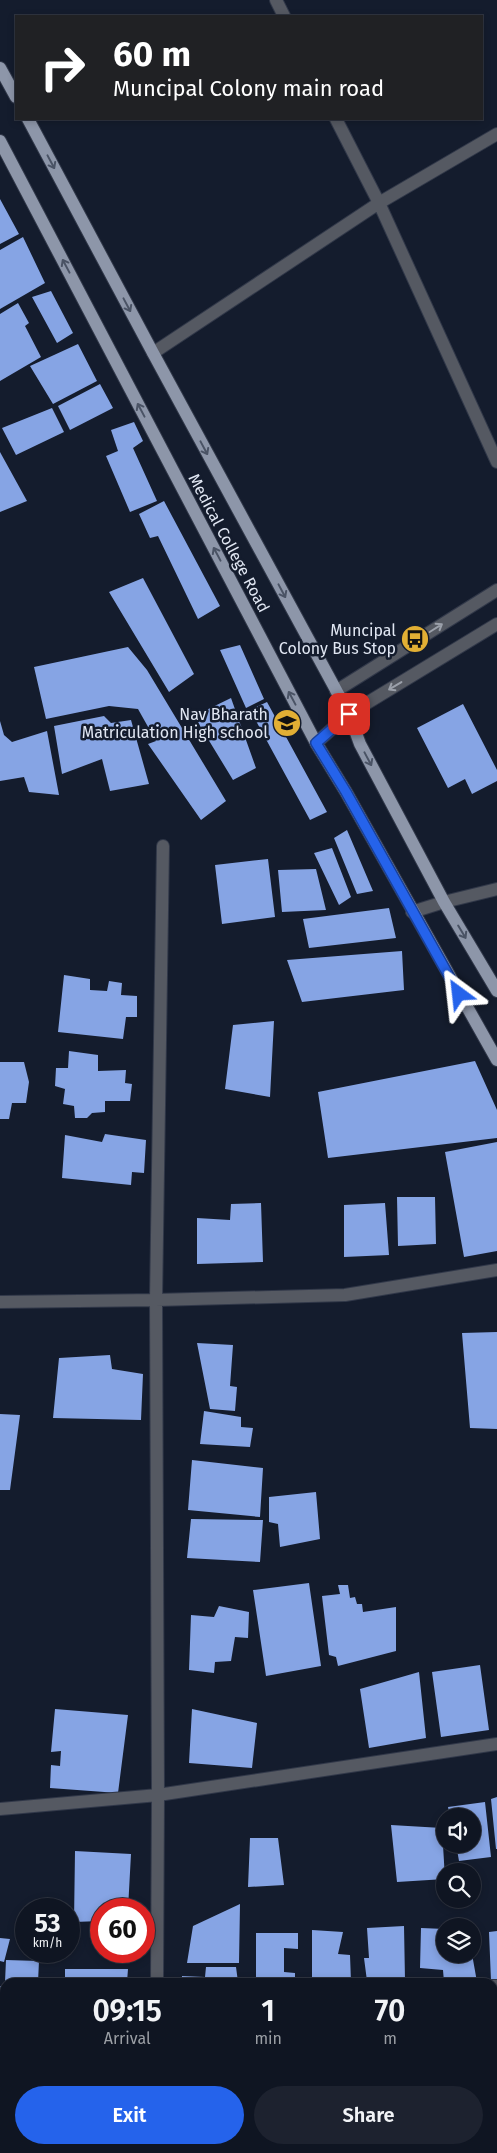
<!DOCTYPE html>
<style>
body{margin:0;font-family:"Fira Sans",sans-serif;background:#1d222f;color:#f1f3f6;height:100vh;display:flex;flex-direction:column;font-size:19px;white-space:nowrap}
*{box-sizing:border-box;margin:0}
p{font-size:16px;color:#9b9fa5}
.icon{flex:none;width:28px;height:28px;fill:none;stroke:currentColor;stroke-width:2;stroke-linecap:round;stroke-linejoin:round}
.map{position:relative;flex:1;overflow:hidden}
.side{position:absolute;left:0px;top:1978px;width:498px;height:176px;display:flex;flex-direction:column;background:#0f1522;border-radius:15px 15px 0 0;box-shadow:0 2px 8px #0003,0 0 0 1px #2f3440}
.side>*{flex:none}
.top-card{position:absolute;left:15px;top:15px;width:468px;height:105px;border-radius:0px;box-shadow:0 2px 8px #0003,0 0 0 1px #2f3440;background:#202124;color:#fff;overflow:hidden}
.fabs{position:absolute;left:436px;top:1808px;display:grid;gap:10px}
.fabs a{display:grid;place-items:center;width:45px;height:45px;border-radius:50%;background:#0f1522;box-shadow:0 2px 8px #0003,0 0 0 1px #2f3440;font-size:25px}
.speed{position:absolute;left:15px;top:1898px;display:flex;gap:10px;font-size:25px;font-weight:700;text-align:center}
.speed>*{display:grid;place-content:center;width:65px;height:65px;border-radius:50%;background:#0f1522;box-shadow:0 2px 8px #0003,0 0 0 1px #2f3440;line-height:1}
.speed small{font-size:12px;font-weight:400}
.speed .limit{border:8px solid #d22;background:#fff;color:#111}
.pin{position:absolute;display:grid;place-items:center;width:42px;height:42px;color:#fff;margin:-21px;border-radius:10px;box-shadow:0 2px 8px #0006}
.me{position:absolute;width:55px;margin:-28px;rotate:330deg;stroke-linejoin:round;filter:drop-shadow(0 0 4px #0008)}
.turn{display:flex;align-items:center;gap:18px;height:105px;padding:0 15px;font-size:22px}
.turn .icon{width:65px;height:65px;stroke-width:2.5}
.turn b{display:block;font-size:35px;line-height:42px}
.eta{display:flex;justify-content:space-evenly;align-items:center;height:85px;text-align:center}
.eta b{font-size:30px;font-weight:600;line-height:35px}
.cta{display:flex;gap:10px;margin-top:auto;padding:10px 15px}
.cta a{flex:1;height:58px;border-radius:30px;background:#2563eb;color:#fff;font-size:20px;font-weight:600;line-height:58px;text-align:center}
.cta a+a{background:#1d222f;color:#f1f3f6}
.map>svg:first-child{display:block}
.building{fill:#86a4e4}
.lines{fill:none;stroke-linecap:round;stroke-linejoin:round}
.street-casing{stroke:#313849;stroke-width:14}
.primary-casing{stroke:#313849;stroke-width:14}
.street{stroke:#555962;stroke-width:12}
.primary{stroke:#8d96a9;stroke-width:12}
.oneway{stroke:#4a5365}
.oneway2{stroke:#9ba0aa}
.route-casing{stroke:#184099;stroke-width:12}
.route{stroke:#2563eb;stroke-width:9}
.labels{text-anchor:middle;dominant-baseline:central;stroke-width:5;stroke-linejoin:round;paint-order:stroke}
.street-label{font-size:16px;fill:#e1e7f3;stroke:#141c2d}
.poi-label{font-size:16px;fill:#e1e7f3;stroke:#141c2d;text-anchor:end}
</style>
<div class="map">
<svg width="497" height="2153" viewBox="0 0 497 2153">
<rect width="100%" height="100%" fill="#141c2d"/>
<path class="building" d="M0,199L19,234L0,244Z
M23,237L45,283L0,309V250Z
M51,291L73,333L57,343L32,297Z
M18,303L29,323L25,326L41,357L0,381V314Z
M78,344L97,381L53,404L30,366Z
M100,384L113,408L70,430L58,406Z
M52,408L64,432L16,455L2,428Z
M134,422L143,441L133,448L157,501L130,512L106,456L118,451L111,430Z
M0,452L27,501L0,512Z
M164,501L220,606L198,619L158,536L150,538L139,514Z
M143,578L194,674L169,692L109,592Z
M240,645L264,699L246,708L220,650Z
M128,647L147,670L226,801L201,820L148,744L156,741L138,709L109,706L46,719L34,667Z
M231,698L256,768L233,780L194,716Z
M267,702L327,812L310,820L250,710Z
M463,704L497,770V781L472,794L465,779L448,788L417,728Z
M104,716L111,723L131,720L149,784L110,791L102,759L62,774L54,726Z
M0,721L4,735L12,742L47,731L59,795L29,792L24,777L0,781Z
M347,830L373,891L357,894L334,838Z
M332,848L351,897L339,905L314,853Z
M268,859L275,917L222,924L215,865Z
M316,869L326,910L282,912L278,870Z
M389,908L396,938L309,948L303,919Z
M402,951L404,990L302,1002L287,960Z
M64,975L90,979V990L107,991L109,981L122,983L121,995L137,996V1017H126L123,1039L58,1032Z
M274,1021L270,1097L225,1089L233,1025Z
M69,1051L98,1055V1071L126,1070L125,1083L132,1084L130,1101H105V1112L92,1113L87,1118H75L74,1106L63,1104L65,1089L55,1086L56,1068H68Z
M475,1061L497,1110V1138L328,1158L318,1092Z
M0,1062H24L29,1082L26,1103H12L9,1119H0Z
M105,1134L146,1140L144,1173L132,1172L131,1185L62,1178L65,1135L102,1142Z
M497,1142V1251L464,1257L445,1152Z
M397,1197H435L436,1244L398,1246Z
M261,1203L263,1262L197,1264V1218L230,1220L231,1204Z
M385,1203L389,1255L344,1257V1205Z
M497,1332V1429L470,1428L462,1333Z
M197,1343L233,1345L230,1386L237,1387L235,1411L210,1409Z
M110,1355L112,1369L143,1374L141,1420L53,1418L59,1358Z
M204,1411L241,1417V1427L253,1428L250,1447L200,1444Z
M0,1414L20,1415L10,1490H0Z
M192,1460L263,1468L260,1517L188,1510Z
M316,1492L320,1539L280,1547L278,1524L269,1522V1497Z
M191,1519L263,1520L260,1562L187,1558Z
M309,1583L321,1666L266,1676L253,1590Z
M338,1585H348L350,1598L355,1597L357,1604H362L363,1612L396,1607V1651L338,1666L336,1657L329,1655L322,1596L340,1594Z
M219,1606L249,1612L248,1638L235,1637L231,1661L215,1662L214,1673L189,1670L191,1615L214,1617Z
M480,1665L489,1730L441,1737L432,1672Z
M419,1672L426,1738L369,1748L360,1689Z
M55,1709L128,1715L118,1793L50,1788L51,1765L60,1766L61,1751L51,1752Z
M192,1709L257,1723L252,1768L189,1763Z
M497,1797V1849H496L491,1799Z
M485,1802L491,1857L459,1861L456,1844H472V1816H450L448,1807Z
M391,1825L442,1828L445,1879L397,1882Z
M250,1838H278L284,1885L248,1887Z
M75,1851L131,1854L128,1909H101V1921L74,1922Z
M240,1904L239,1963H187L193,1926Z
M404,1926L405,1980L367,1981L364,1958H369L367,1928Z
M421,1928L445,1929V1954H472L477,1982H444L443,1970L420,1968Z
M312,1930L343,1932L338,1954L350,1955L351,1982H312Z
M497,1931V1980L491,1981L489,1932Z
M256,1933H298V1949L284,1948V1972L295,1973V1979L285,1978V1982H256Z
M0,1938L10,1939L4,1962L0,1961Z
M6,1960L39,1961L38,1982H5Z
M206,1967H236L238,1982H182V1976L205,1977Z
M65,1969H128L127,1982H65Z
M0,1986H5V2013H0Z
M194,2149L231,2152V2153H193Z"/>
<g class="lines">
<defs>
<path id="street" d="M276,0L284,16
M336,119L379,203L497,462
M153,353L379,203L497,134
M336,691L497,590
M316,743L349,714L497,624
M412,912L444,902L497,889
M0,1302L156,1300L345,1295L497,1270
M0,1809L158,1795L497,1744
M157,1982L158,1795L156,1300L163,846
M492,1986H497
M158,2149V2153"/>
<path id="primary" d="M0,68L16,97
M28,119L153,353L349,714L360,744L444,902L497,991
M0,141L316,743L346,792L497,1060"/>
</defs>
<use href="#street" class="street-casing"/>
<use href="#primary" class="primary-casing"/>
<use href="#street" class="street"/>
<use href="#primary" class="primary"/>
</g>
<defs><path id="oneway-shaft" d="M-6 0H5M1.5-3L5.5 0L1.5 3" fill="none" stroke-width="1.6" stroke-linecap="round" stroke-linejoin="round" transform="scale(1.25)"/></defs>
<g class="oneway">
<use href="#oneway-shaft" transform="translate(51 162) rotate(62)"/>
<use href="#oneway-shaft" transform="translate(66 266) rotate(-118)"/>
<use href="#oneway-shaft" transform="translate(127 305) rotate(62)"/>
<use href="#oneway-shaft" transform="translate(141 410) rotate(-118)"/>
<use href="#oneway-shaft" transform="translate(204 448) rotate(62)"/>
<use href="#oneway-shaft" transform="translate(217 554) rotate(-118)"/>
<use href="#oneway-shaft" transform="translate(282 591) rotate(62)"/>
<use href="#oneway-shaft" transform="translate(292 698) rotate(-118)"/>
<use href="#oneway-shaft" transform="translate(368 759) rotate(62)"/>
<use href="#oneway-shaft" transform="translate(462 932) rotate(59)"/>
</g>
<g class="oneway2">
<use href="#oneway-shaft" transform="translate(436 628) rotate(-32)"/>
<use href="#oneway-shaft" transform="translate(395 686) rotate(149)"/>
</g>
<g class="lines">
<defs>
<path id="route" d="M349,714L316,743L346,792L459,994"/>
</defs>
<use href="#route" class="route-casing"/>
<use href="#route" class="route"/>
</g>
<defs>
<symbol id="bus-disc" viewBox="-11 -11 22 22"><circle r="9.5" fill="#e2af34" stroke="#141c2d"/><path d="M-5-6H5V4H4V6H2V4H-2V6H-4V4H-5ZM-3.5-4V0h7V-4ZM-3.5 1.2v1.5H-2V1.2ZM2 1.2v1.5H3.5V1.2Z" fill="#111"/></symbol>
<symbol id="school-disc" viewBox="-11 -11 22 22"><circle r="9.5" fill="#e2af34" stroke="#141c2d"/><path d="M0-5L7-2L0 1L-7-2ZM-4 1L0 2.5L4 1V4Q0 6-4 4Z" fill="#111"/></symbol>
</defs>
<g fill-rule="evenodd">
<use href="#bus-disc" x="399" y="623" width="32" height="32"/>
<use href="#school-disc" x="271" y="707" width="32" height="32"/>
</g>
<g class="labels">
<g class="street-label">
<text transform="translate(229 543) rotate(62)">Medical College Road</text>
</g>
<g class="poi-label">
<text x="396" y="630">Muncipal<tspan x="396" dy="18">Colony Bus Stop</tspan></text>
<text x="268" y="714">Nav Bharath<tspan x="268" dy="18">Matriculation High school</tspan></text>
</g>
</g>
</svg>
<div class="fabs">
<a><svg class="icon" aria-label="sound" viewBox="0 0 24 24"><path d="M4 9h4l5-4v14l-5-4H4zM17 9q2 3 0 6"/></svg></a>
<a><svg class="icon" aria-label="search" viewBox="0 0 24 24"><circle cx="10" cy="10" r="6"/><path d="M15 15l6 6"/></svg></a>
<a><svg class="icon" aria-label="layers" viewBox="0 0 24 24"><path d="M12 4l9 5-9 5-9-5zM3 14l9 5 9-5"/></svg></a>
</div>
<div class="speed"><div>53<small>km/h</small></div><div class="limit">60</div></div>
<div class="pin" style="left:349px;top:714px;background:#d93025"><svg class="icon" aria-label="arrive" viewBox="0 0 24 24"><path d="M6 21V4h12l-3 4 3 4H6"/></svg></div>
<svg class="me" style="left:459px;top:994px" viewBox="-20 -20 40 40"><path d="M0-17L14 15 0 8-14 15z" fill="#2563eb" stroke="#fff" stroke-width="4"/></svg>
<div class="top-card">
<div class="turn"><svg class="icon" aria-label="right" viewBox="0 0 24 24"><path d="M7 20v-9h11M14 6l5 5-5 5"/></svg><div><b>60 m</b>Muncipal Colony main road</div></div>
</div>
<section class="side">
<div class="eta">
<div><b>09:15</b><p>Arrival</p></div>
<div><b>1</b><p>min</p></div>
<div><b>70</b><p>m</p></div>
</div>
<div class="cta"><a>Exit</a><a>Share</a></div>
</section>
</div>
